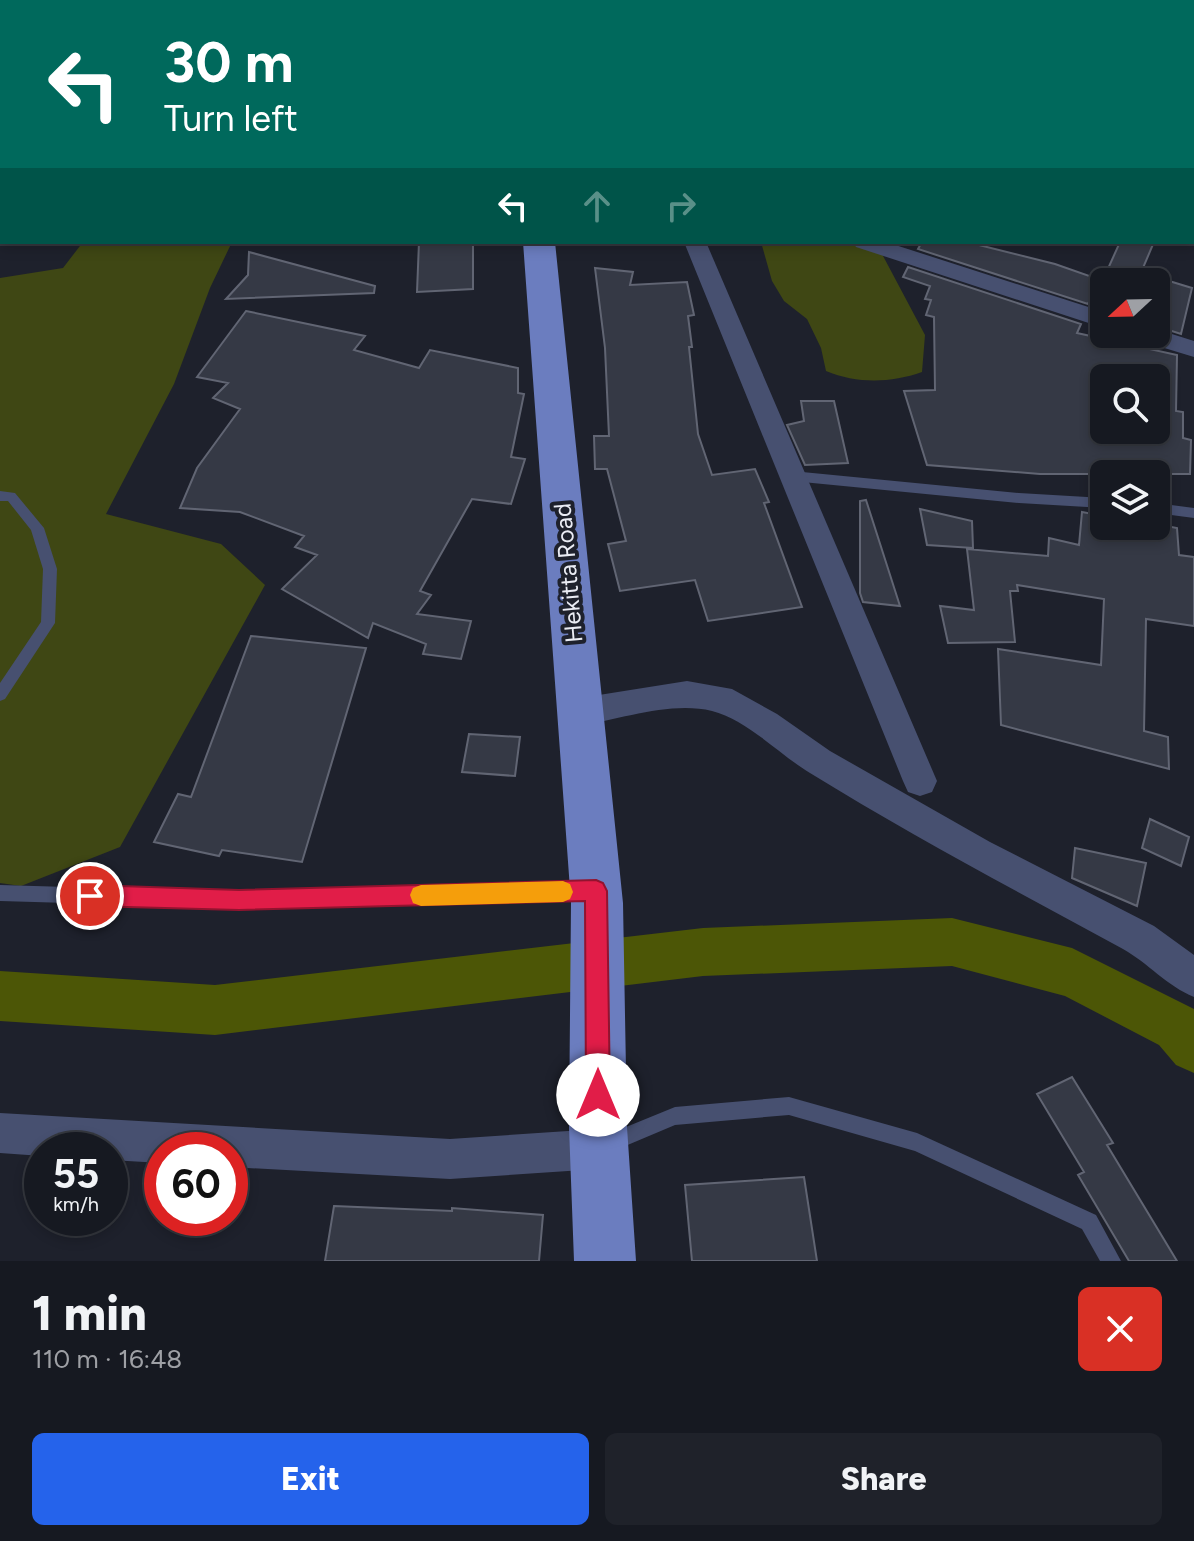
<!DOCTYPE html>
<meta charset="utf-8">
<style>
body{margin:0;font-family:Figtree,sans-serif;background:#1f222a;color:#f1f3f6;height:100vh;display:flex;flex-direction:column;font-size:30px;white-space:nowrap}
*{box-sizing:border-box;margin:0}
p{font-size:26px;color:#9ea0a5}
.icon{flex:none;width:44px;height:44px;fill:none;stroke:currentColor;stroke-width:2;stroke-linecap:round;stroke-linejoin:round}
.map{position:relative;height:1261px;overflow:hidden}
.side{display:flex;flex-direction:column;background:#161921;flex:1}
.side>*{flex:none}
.hud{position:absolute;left:0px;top:0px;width:1194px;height:244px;box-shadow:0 4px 12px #0003,0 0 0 2px #35383f;background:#00695c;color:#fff;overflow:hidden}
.needle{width:52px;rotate:248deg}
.tools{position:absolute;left:1090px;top:268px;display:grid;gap:16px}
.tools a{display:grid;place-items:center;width:80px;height:80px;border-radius:12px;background:#161921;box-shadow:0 4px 12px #0003,0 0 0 2px #35383f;font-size:40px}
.speed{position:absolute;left:24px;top:1132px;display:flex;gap:16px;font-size:40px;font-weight:700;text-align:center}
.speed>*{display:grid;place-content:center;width:104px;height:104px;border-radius:50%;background:#161921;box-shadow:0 4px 12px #0003,0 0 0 2px #35383f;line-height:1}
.speed small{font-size:20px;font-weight:400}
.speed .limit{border:12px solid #d22;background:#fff;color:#111}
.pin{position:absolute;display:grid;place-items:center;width:68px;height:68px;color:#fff;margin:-34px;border:4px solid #fff;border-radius:50%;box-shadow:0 2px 8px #0007}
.me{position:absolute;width:88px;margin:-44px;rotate:0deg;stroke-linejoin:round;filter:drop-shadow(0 0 6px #0008)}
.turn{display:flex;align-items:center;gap:28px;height:168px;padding:0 32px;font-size:36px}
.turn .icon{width:104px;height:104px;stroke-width:2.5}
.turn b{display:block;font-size:56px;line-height:68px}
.lanes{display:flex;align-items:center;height:76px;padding:0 32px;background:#0003;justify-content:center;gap:40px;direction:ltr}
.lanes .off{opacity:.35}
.round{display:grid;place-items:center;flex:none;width:84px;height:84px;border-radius:12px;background:#1f222a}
.summary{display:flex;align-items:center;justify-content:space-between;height:136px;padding:0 32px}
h1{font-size:48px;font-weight:800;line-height:60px}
.primary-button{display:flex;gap:16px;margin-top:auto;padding:16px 32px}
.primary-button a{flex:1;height:92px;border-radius:12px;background:#2563eb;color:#fff;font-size:32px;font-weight:800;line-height:92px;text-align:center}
.primary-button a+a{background:#1f222a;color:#f1f3f6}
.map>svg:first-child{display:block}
.green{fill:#3f4714}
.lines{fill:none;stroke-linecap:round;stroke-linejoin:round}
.stream{fill:#4c5606;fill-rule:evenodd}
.canal{fill:#4c5606;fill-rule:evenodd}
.building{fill:#353945;stroke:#616573;stroke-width:2;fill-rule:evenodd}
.service{fill:#475070;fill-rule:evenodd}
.minor{fill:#475070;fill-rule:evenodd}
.primary{fill:#6b7dbf;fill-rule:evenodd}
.route{fill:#e11d48;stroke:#92132f;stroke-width:2}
.slow{fill:#f59e0b}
.labels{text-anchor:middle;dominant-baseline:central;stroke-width:8;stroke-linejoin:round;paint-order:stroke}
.street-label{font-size:24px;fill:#eaecf4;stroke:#1e212c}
</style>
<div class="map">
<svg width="1194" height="1261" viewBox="0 0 1194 1261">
<rect width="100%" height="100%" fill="#1e212c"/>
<path class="green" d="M83,242H232L210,288L174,384L106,514L221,544L265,585L120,847L21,886L0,883V278L63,268Z
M761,242H850L882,254L925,335L922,372C891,383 857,384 826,371L821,348L807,319L784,301L772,281Z"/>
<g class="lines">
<path class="stream" d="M746,0H752L753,2H747Z
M1192,205H1194V210H1192Z"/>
<path class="canal" d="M952,918L1072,948L1194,1009V1073L1176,1065L1159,1045L1065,996L952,966L703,976L215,1035L0,1021V971L215,985L703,928Z"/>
</g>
<path class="building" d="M419,242H473V289L417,292Z
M922,242H967L1055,264L1098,279L1088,304L918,249Z
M1120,242H1154L1137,282H1102Z
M249,252L375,286L374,293L226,299L248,275Z
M908,267L1081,324L1077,333L1177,355L1176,411L1183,412V438L1191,440L1190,474H1040L927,465L904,391L935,390L934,317L926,315L931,300L925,299L930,286L903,277ZM1104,378H1156V430H1104Z
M595,268L633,272L630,285L687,282L694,315L688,316L692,347H689L698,434L712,475L755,469L769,502L764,503L802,607L708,621L695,580L620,591L608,544L626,541L607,469H595L594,436H609L605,348Z
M1156,277L1192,288L1181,334L1156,326Z
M246,311L365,336L354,350L419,368L430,350L518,368V393L524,394L511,457L525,459L511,504L472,499L420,591L431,595L417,614L471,621L461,659L423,654L426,644L373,623L368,638L282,589L317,555L295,547L304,536L240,512L180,508L197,468L240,409L213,398L228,383L197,377Z
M801,401H834L848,463L805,465L787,425L804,421Z
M866,500L900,606L863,602L860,593V501Z
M920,509L972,521L973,548L927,545Z
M1082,512L1104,516V526L1156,524L1177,528L1179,555L1194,557V626L1146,619L1144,731L1168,737L1169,769L1001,725L998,649L1101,665L1104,599L1017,585L1018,591H1010L1015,642L948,643L940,606L974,610L967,549L1048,556L1049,538L1079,545Z
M251,636L366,648L302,862L222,850L219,856L154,842L178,794L191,797Z
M469,734L520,737L515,776L462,772Z
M1150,819L1189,837L1181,866L1142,848Z
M1075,848L1146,863L1137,906L1072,878Z
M1072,1077L1113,1143L1107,1145L1177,1261H1129L1078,1175L1084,1172L1037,1094Z
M804,1177L817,1261H692L685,1185Z
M334,1206L452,1211V1208L543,1215L539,1261H325Z"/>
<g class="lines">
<path class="service" d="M792,471L1019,493L1104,498V508L1019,503L792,481L786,476Z
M0,491L15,493L44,528L57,569L55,623L5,699L0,701V683L41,622L43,569L31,530L8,501H0Z
M1156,503L1194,508V518L1156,513Z
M587,883L593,885L595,891L593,897L587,899L239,908L0,901V885L239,892Z
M789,1097L917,1133L1096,1215L1121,1261H1100L1082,1229L915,1151L789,1115L675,1125L611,1152L604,1150L602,1143L604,1136L675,1107Z"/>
<path class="minor" d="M581,0H599V2H581Z
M925,0H999L1001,2H923Z
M684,242H706L937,781L932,792L920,796L908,792L903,781Z
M853,242H886L1104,312V328L856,247Z
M1156,329L1194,341V357L1138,340L1134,334H1156Z
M687,681L732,689L777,714L830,751L990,842L1154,926L1194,955V997C1167,986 1148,963 1123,949C1018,892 912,836 810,773C780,755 746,719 712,711C671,701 621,719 580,726L569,722L564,712L569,702L580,698Z
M0,1113L450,1139L598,1129L612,1135L618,1149L612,1163L598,1169L450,1179L230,1167V1150H162V1163L110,1160V1150H42V1156L0,1153Z"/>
<path class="primary" d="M418,0H444L446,2H420Z
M523,242H555L623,903L627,1127L636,1261H574L569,1127L571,903Z"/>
</g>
<path class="route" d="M596,880L603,883L607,891L610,1095L606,1104L598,1107L589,1104L586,1095L585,901L239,910L90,906L82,903L79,896L82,888L90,885L239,890Z"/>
<path class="slow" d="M563,881L570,884L573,892L570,899L563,902L421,906L413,903L410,895L413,888L421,885Z"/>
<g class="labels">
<g class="street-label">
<text transform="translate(568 573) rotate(-95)">Hekitta Road</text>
</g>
</g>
</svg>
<div class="tools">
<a><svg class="needle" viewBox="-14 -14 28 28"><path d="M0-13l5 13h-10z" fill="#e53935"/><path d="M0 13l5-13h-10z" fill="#9ea0a5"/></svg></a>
<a><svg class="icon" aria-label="search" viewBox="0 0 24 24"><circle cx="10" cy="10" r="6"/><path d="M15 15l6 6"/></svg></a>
<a><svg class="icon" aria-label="layers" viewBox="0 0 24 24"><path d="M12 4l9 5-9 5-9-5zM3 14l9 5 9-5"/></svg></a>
</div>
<div class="speed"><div>55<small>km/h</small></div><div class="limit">60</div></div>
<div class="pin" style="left:90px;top:896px;background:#d93025"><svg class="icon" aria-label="arrive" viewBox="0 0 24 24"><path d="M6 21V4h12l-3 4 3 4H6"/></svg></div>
<svg class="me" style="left:598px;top:1095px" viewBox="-20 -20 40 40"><circle r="19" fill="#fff"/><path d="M0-13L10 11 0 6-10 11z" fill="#e11d48"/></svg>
<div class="hud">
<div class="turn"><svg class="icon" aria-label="left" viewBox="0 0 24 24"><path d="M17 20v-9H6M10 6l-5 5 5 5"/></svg><div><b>30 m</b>Turn left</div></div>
<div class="lanes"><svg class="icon" aria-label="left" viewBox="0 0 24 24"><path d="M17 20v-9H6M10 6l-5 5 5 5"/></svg><svg class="icon off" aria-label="ahead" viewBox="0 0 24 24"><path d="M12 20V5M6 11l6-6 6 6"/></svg><svg class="icon off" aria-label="right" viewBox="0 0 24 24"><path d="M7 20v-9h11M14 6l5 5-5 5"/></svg></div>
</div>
</div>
<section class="side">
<div class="summary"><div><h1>1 min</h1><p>110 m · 16:48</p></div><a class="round" style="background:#d93025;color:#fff"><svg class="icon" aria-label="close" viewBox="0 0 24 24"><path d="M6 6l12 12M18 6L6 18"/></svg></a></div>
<div class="primary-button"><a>Exit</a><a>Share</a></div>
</section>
